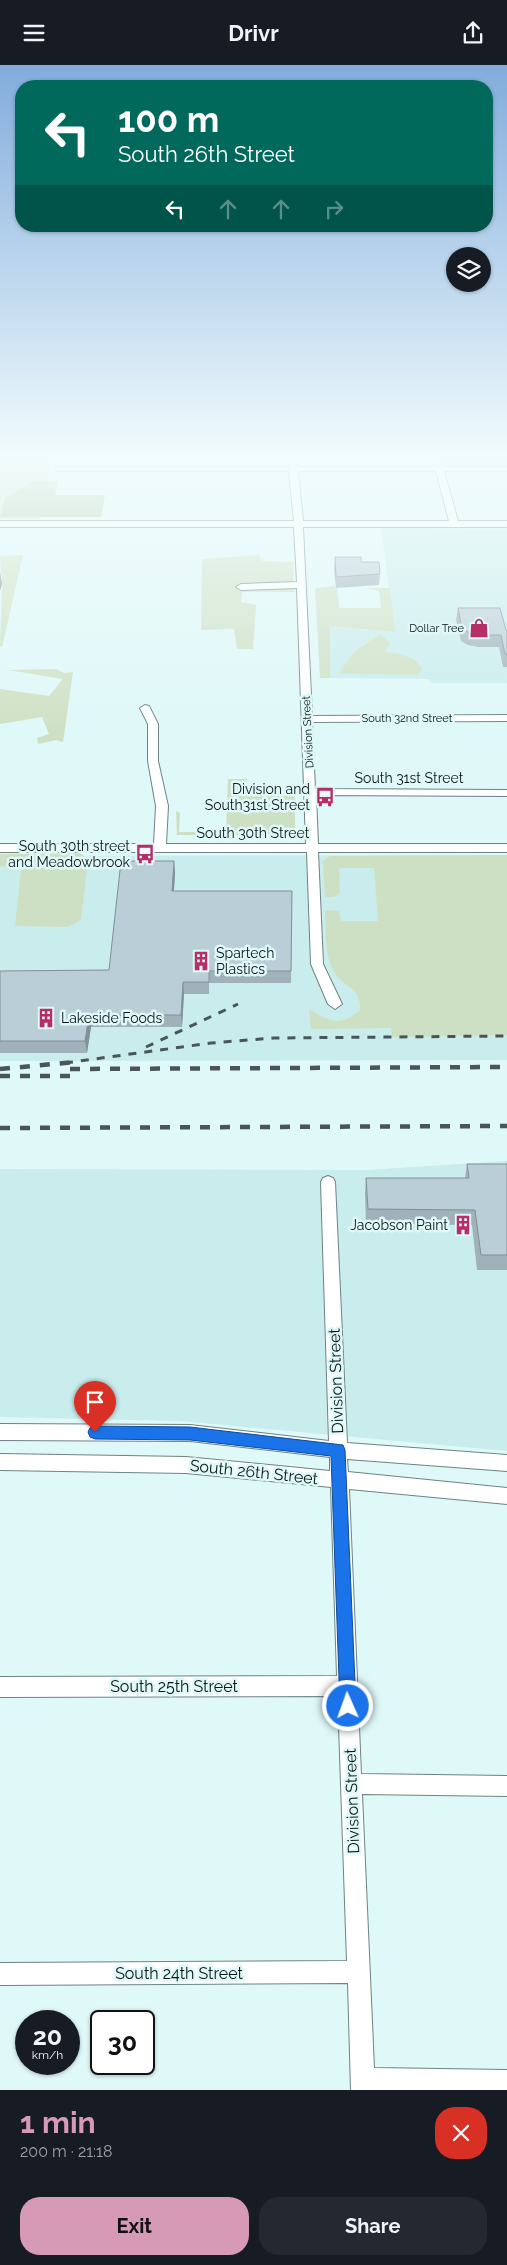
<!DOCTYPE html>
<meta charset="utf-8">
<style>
body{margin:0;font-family:Raleway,sans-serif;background:#242831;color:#f1f3f6;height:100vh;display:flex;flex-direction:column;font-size:19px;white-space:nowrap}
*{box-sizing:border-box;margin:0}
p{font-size:16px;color:#9ea1a6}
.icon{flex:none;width:28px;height:28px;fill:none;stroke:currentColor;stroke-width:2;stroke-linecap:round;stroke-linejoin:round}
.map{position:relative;height:2025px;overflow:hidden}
.side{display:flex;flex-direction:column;background:#171b24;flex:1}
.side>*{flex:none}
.banner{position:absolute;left:15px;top:15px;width:478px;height:152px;border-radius:20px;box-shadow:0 1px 4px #0004;background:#00695c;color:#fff;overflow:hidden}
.buttons{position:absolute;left:446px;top:182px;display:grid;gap:10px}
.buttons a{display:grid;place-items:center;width:45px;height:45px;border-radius:50%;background:#171b24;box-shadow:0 1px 4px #0004;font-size:25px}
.speed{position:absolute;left:15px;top:1945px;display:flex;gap:10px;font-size:25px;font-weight:700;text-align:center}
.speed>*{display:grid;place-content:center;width:65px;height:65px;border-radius:50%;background:#171b24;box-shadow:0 1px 4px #0004;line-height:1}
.speed small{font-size:12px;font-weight:400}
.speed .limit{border:2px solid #111;border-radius:8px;background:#fff;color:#111}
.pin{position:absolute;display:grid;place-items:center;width:42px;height:42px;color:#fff;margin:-51px -21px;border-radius:50% 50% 50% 0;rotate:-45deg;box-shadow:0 0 5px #0007}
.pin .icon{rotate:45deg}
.me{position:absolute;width:55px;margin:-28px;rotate:358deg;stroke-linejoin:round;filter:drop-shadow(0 0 4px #0008)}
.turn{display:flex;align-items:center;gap:18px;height:105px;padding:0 20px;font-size:22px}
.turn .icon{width:65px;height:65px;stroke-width:2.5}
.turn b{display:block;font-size:35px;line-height:42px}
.lanes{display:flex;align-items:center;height:48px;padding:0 20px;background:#0003;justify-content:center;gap:25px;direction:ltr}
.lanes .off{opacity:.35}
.round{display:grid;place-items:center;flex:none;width:52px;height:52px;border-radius:20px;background:#242831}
.headline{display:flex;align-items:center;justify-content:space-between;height:85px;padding:0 20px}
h1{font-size:30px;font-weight:700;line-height:38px;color:#d79ab6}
.cta{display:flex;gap:10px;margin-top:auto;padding:10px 20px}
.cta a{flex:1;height:58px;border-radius:20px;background:#d79ab6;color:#111;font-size:20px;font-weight:700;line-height:58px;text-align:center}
.cta a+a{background:#242831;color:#f1f3f6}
header{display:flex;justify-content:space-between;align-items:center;height:65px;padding:0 20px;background:#171b24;font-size:22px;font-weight:700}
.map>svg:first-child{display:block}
.built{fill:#c9ecec}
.green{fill:#cee0c3}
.forest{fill:#a6c195}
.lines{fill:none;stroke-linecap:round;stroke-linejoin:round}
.minor-casing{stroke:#6d8384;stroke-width:2}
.minor{fill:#fff;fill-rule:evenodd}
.rail-far1{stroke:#495556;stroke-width:3;stroke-dasharray:8 8;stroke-linecap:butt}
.rail{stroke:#495556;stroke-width:4.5;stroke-dasharray:10 10;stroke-linecap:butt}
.wall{fill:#a0b1ba}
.shaded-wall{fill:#829097}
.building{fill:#baced8;stroke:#829097}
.route{fill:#1a73e8;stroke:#114b97}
.labels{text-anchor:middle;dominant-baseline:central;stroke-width:5;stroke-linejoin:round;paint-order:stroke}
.far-poi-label{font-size:11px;fill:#0d1516;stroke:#dff8f8;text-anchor:end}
.far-street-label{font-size:11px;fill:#0d1516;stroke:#dff8f8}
.street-label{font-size:14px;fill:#0d1516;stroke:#dff8f8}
.poi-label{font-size:14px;fill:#0d1516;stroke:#dff8f8;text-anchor:end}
.near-street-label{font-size:16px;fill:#0d1516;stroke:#dff8f8}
</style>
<header><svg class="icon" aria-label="menu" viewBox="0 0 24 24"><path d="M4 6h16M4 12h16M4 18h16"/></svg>Drivr<svg class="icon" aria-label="share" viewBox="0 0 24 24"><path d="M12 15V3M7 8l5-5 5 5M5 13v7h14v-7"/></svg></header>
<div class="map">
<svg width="507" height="2025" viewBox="0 0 507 2025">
<rect width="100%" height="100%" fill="#dff8f8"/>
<path class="built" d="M434,391H507V402H437Z
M381,463L507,464V618H431L429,614L330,613V561L395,567Z
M507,790V995L0,996V791Z
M507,1096V1386L181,1356L0,1352V1104L368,1105Z"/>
<path class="green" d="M0,391H52L39,454H0Z
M23,490L2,582L0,581L2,519L0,491Z
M259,490L262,496L293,497L294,527H242L241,537L256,540L253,584H237L234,564L201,565L202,494Z
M334,521L337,523L339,543H381L379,526L365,523H390L395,567L330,561V613H320L315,523Z
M380,569L390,578L385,587C399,589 415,590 422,604L418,610L339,608L354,587Z
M56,604L64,608L73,607L63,677L56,675L38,679L37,673L49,669L42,652L0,659V624L49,631L63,614L8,605Z
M228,714H247V731H295V768L293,770H177L176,746L180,748L179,767H226Z
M80,788L88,794L81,855L68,862L15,861L21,804L0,801V789Z
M507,790V970L392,972L391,963L311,964L309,944C330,957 340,962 360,945C362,920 340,923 332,903C324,886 326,863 325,845L339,846L341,856H378L374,803H339L340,827L334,832H325L323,796L330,791Z"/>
<path class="forest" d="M33,416H58L55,430H105L101,452H0L5,433Z"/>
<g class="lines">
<defs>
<path id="minor" d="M288,391H296L297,402H507V406H444L458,456H507V462H303L312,651L507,650V656L312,657L315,724L507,725V731L316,730L318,779H507V787H318L323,899L342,939L335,944L328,939L311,899L307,787H0V779H154L156,741L148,696V659L140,643L145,640L149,641L158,659V696L168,741L166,779H306L297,523L241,525L236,522L241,519L297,517L294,462H0V456H294L289,406H59L55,404L59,402H289ZM298,406H436L449,456H303Z
M328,1111L333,1113L335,1117L347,1378L507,1390V1406L347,1394L348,1407L507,1423V1439L349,1424L361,1709L507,1711V1731L362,1729L374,2003L507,2005V2025H351L348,1918L0,1920V1898L347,1896L338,1631L0,1632V1612L337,1611L331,1422L186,1408L0,1405V1389L186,1392L330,1406V1392L190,1376L0,1375V1359L190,1360L329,1376L321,1117L323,1113Z"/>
</defs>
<use href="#minor" class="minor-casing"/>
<use href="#minor" class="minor"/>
<path class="rail-far1" d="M146,982L238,939
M65,998L211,978L274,973L507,971"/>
<path class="rail" d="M0,1004L75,997
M70,1004L507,1002
M0,1011H80
M0,1063L507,1061"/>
</g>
<path class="wall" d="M335,492L361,497L380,509L379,520L336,523L334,504Z
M458,543L507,565V602H503L499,582H478L468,580L461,576L456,555Z
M174,796L175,808L174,826H292L291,918H209V929H184L182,962H91L87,988H0V906L109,905Z
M467,1099H507V1205H477L472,1160L366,1159L365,1128L366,1113H465Z"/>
<path class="shaded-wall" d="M0,506L2,519L0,526Z
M174,796L175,808L173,838L172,826Z
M183,917L184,929L182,962L181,950Z
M89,950L91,962L87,988L85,976Z"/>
<path class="building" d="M335,492H361V497H379L380,509L336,512Z
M458,543H500L506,565H507V589H505L501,570H479L470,568L462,564Z
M121,796H174L172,826H292L291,906H209V917H183L181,950H89L85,976H0V906L109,905Z
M467,1099H507V1190H481L475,1145L368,1144L366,1113H469Z"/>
<linearGradient id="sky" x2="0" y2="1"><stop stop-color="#82acdc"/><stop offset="0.58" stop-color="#f1fcfc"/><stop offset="1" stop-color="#f1fcfc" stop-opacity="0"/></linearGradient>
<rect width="507" height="674" fill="url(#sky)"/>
<path class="route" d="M95,1361L190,1362L343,1380L345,1385L356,1641L354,1646L348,1649L343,1646L340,1641L331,1391L190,1375L95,1374L90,1372L88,1367L90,1363Z"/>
<defs>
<symbol id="shop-bare" viewBox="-9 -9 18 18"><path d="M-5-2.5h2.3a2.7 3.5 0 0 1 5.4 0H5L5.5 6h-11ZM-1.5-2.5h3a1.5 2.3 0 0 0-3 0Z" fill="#b72d67" stroke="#dff8f8" stroke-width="2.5" paint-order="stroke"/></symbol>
<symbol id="bus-bare" viewBox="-9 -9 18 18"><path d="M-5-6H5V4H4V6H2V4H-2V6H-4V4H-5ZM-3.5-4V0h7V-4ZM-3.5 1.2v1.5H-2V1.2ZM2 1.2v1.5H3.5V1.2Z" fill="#b72d67" stroke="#dff8f8" stroke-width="2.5" paint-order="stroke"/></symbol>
<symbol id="building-bare" viewBox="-9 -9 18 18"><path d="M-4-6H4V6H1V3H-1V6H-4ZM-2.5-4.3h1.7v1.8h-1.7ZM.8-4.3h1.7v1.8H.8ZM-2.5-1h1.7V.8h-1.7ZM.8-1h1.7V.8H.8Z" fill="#b72d67" stroke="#dff8f8" stroke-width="2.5" paint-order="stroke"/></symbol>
</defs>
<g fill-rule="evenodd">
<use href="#shop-bare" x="465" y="549" width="28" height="28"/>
<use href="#bus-bare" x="311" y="718" width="28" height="28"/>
<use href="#bus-bare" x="131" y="775" width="28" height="28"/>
<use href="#building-bare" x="187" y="882" width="28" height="28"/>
<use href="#building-bare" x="32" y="939" width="28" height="28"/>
<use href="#building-bare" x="449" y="1146" width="28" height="28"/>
</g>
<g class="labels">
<g class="far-poi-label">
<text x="464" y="563">Dollar Tree</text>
</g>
<g class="far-street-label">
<text x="407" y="653">South 32nd Street</text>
<text transform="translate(308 667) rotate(-93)">Division Street</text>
</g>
<g class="street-label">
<text x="409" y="713">South 31st Street</text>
<text x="253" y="768">South 30th Street</text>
</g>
<g class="poi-label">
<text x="310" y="724">Division and<tspan x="310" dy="16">South31st Street</tspan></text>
<text x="130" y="781">South 30th street<tspan x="130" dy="16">and Meadowbrook</tspan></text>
<text x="216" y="888" text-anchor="start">Spartech<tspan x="216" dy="16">Plastics</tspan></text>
<text x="61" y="953" text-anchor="start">Lakeside Foods</text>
<text x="448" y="1160">Jacobson Paint</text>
</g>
<g class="near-street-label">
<text transform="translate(336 1316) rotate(-92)">Division Street</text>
<text transform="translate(254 1407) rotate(6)">South 26th Street</text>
<text x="174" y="1621">South 25th Street</text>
<text transform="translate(352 1736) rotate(-92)">Division Street</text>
<text x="179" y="1908">South 24th Street</text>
</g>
</g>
</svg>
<div class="buttons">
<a><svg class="icon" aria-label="layers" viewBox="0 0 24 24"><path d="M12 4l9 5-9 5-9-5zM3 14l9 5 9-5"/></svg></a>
</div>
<div class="speed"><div>20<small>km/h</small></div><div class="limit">30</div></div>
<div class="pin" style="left:95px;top:1367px;background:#d93025"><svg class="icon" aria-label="arrive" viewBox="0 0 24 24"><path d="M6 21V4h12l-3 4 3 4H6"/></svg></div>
<svg class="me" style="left:348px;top:1641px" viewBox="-20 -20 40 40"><circle r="17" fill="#1a73e8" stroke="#fff" stroke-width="3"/><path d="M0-11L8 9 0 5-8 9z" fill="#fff"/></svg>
<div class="banner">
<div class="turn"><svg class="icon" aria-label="left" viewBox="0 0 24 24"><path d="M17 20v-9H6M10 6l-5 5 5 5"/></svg><div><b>100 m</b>South 26th Street</div></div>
<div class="lanes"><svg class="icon" aria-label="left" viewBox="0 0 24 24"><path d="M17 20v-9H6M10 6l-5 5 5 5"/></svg><svg class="icon off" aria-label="ahead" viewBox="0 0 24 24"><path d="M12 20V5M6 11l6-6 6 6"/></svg><svg class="icon off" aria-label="ahead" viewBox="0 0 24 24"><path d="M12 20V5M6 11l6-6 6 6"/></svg><svg class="icon off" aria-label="right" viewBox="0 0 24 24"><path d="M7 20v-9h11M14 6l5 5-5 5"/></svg></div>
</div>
</div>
<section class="side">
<div class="headline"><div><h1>1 min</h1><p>200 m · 21:18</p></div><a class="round" style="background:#d93025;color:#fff"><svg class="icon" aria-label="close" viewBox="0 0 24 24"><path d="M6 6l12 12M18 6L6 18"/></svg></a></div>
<div class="cta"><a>Exit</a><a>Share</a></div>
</section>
